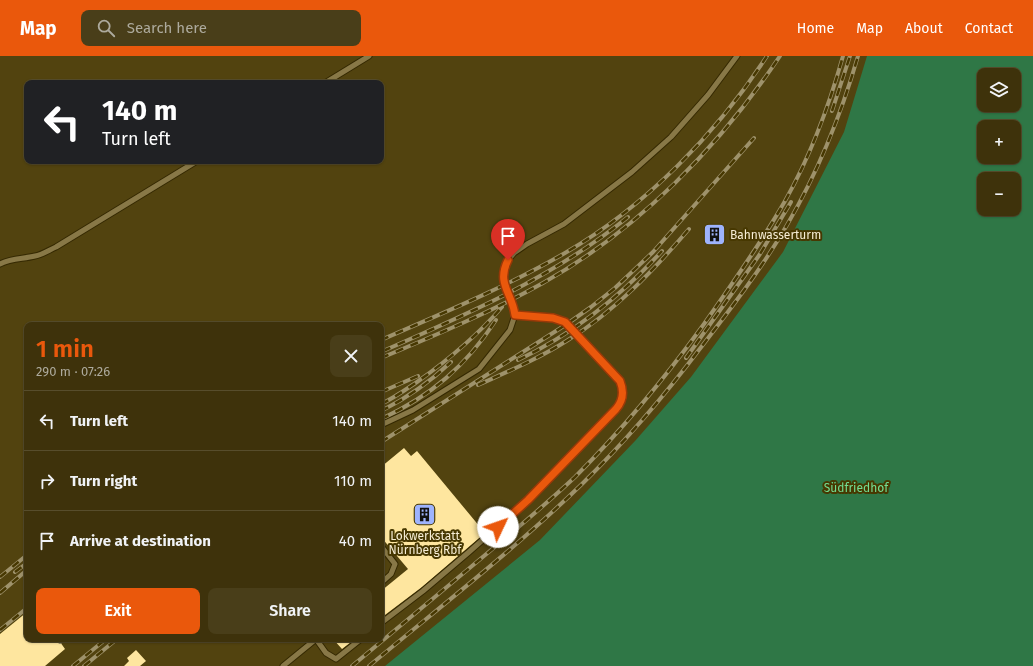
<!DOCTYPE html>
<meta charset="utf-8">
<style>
body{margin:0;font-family:"Fira Sans",sans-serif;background:#493e19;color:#f1f3f6;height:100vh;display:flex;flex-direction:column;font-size:15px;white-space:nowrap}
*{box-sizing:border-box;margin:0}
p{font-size:13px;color:#adaa9d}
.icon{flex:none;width:22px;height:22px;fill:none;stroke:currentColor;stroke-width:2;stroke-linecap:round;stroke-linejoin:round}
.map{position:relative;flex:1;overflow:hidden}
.sheet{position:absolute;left:24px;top:266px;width:360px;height:320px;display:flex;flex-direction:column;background:#3e320b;border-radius:8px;box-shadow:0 1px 3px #0004,0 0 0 1px #574d2c}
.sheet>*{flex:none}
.banner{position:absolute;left:24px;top:24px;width:360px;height:84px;border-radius:8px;box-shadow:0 1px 3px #0004,0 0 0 1px #574d2c;background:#202124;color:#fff;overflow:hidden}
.fabs{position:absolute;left:977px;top:12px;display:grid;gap:8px}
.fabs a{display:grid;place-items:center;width:44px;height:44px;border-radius:8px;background:#3e320b;box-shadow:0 1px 3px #0004,0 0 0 1px #574d2c;font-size:20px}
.pin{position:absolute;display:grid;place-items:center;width:34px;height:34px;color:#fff;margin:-41px -17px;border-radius:50% 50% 50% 0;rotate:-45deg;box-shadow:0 0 4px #0007}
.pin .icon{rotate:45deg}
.me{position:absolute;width:44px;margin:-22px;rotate:48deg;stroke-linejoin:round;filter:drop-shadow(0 0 3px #0008)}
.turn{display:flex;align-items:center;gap:14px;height:84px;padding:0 12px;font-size:18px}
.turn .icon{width:52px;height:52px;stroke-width:2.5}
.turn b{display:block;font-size:28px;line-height:34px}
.round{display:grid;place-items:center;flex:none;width:42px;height:42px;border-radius:8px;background:#493e19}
.head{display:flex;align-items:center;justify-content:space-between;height:68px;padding:0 12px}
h1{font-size:24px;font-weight:600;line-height:30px;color:#ea580c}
.button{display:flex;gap:8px;margin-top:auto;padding:8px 12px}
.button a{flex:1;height:46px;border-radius:8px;background:#ea580c;color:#fff;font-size:16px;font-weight:600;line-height:46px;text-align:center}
.button a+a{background:#493e19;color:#f1f3f6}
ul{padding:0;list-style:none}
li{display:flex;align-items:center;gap:12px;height:60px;padding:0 12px;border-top:1px solid #574d2c}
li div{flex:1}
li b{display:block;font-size:15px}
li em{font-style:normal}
header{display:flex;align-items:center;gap:24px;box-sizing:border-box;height:56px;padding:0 20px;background:#ea580c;color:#fff}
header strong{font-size:19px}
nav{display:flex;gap:22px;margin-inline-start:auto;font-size:14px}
.search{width:280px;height:36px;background:#493e19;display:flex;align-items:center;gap:10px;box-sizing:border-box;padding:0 14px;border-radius:8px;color:#adaa9d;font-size:15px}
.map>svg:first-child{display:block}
.green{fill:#2f7746;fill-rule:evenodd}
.building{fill:#fee69f}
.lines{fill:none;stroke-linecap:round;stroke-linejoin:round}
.service-casing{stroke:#352902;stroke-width:7}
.service{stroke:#887847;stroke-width:5}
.rail-casing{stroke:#9e926b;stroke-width:4}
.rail{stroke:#473801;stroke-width:2.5;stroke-dasharray:8;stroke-linecap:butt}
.service-bridge-casing{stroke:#352902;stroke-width:7;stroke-linecap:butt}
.service-bridge{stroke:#887847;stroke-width:5}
.route-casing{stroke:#983908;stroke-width:10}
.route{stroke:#ea580c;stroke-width:7}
.labels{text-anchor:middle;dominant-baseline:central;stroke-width:4;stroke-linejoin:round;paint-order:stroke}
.poi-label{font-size:12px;fill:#f6edd4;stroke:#473801;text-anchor:start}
.park-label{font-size:12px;fill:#73de93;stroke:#473801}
</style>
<header>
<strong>Map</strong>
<div class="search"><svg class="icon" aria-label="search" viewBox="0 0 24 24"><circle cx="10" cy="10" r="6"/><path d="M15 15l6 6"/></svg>Search here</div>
<nav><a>Home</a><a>Map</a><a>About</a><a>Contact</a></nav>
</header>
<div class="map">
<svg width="1033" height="610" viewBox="0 0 1033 610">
<rect width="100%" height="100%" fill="#52430f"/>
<path class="green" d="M867,0H1033V610H385L540,484L635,385L691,321L783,196L844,76ZM984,19H1014V49H984ZM984,71H1014V101H984ZM984,123H1014V153H984Z"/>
<path class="building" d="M705 179a9 9 0 1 1 18 0a9 9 0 1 1-18 0Z
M404,392L411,400L417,395L485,477L422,531L381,562V535L408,513L381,481V411Z
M27,556V583H58L65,593L45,610H0V578Z
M333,583H355L342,593Z
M136,594L146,605L140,610H124L129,605L127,602Z"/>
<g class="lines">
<defs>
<path id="service" d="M325,27L369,0
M508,204L514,197L527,188L564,168L632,116L671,81L708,39L737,0
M0,208C11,202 23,203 35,200C42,199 49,194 56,191L197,105
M381,369L413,354L479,313L510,274L515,259L553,262L565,266L620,325C624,334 623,340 619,349L528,444L469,496L423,535L381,567
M381,490L395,508L391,518L381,527
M316,583L326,597L336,603L361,583
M283,610L316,583"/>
</defs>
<use href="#service" class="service-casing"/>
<use href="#service" class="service"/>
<defs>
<path id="rail" d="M832,55L850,0
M381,284C443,257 506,231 565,197C646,150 716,78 767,0
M383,295C468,258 555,220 628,161
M381,302C436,279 491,256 543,227C639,173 719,91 780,0
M686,302L760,198L791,146
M518,304C573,278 621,240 662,195
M478,329C509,315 540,302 568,284C615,255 653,215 689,173
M381,336L418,320
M381,348C394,342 405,334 417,326C448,304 477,280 502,251
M381,355C407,342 430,326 451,306
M381,363C431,340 466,310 496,264
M381,386L567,268L591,251L615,232L653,196L754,82
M15,516L27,507
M0,521L27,499
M0,537L27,514
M0,574L27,552
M60,586L63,583
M73,610L106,583
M84,610L117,583
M352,610C392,577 432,543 472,510C507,481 542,452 575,421C622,374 665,322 704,268C732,228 761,187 785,145C811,99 829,50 843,0
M369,610C441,550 515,493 582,428C626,385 665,339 702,290C732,251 762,212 787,169C818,116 841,59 858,0"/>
</defs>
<use href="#rail" class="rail-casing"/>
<use href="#rail" class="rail"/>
<defs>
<path id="service-bridge" d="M508,204C496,228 512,236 515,259"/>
</defs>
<use href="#service-bridge" class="service-bridge-casing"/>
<use href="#service-bridge" class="service-bridge"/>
</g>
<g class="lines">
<defs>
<path id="route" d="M498,471L528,444L616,353C623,345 624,335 620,325L565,266L553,262L515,259C512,236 496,228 508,204"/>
</defs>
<use href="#route" class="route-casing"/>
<use href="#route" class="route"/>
</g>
<defs>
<symbol id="building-square" viewBox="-11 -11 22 22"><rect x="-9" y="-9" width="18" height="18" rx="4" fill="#9eb3fd" stroke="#473801"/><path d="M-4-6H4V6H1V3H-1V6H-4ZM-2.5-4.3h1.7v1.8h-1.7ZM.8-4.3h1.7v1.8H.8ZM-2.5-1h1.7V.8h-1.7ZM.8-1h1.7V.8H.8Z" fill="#111"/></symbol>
</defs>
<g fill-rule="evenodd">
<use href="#building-square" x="702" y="166" width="25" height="25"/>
<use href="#building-square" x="412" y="446" width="25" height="25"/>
</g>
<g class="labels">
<g class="poi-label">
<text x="730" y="179">Bahnwasserturm</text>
<text x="425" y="480" text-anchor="middle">Lokwerkstatt<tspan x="425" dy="14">Nürnberg Rbf</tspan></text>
</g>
<g class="park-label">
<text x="856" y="432">Südfriedhof</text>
</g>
</g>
</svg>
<div class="fabs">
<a><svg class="icon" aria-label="layers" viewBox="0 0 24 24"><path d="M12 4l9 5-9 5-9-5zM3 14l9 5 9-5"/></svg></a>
<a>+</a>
<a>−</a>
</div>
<div class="pin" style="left:508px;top:204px;background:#d93025"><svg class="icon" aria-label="arrive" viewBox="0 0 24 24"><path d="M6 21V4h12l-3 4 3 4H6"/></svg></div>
<svg class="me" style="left:498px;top:471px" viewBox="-20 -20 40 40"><circle r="19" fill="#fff"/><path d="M0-13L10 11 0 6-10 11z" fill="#ea580c"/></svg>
<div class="banner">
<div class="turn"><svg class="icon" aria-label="left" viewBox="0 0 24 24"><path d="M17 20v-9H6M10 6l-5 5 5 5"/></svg><div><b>140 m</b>Turn left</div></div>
</div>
<section class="sheet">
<div class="head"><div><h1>1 min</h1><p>290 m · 07:26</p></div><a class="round"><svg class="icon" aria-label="close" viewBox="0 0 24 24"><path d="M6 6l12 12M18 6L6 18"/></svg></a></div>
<ul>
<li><svg class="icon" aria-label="left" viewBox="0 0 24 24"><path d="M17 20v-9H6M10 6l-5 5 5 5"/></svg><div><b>Turn left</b></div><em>140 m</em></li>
<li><svg class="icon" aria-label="right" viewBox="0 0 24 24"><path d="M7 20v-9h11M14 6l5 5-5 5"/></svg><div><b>Turn right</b></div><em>110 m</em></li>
<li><svg class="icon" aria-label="arrive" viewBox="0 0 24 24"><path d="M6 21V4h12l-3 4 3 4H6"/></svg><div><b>Arrive at destination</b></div><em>40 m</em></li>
</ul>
<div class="button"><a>Exit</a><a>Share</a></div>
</section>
</div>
